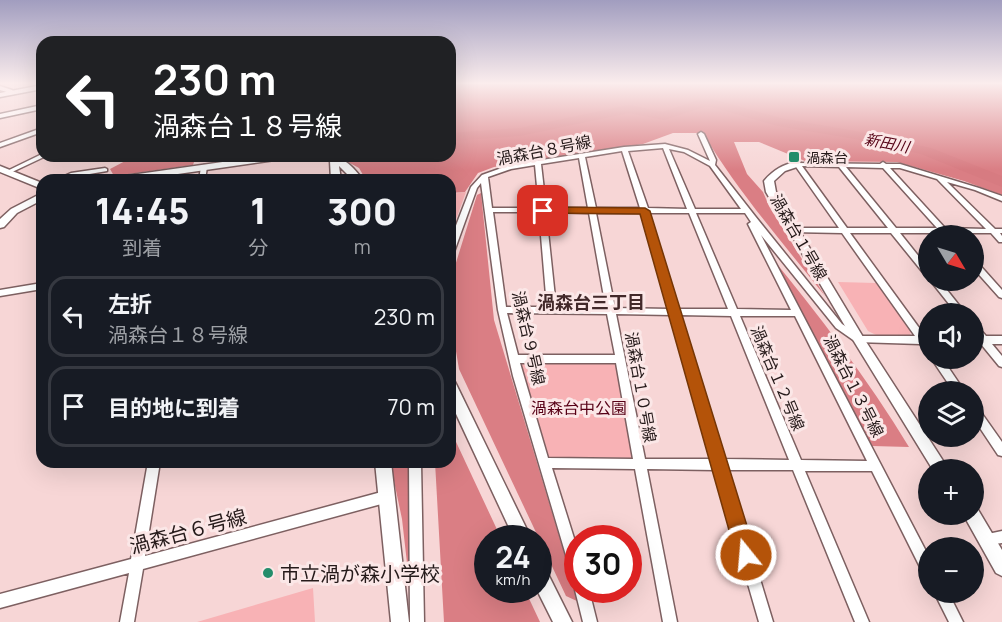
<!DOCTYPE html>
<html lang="ja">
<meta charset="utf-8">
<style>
body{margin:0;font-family:Manrope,"Noto Sans JP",sans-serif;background:#20242c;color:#f1f3f6;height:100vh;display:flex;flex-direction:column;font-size:22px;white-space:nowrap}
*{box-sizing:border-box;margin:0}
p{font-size:20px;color:#9ea1a6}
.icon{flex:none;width:33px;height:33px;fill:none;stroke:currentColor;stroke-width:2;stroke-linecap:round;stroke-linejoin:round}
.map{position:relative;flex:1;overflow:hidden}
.drawer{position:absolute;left:36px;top:174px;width:420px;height:294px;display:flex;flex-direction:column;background:#171b24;border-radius:18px;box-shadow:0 6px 24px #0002}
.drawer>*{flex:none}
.top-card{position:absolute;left:36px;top:36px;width:420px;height:126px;border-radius:18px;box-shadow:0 6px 24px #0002;background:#202124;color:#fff;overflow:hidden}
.needle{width:39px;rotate:128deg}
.fabs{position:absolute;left:918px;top:225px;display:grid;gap:12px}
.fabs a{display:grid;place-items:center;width:66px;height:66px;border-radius:50%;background:#171b24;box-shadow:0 6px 24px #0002;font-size:30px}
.speed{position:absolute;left:474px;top:525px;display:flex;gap:12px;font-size:30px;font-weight:700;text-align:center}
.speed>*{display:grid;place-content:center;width:78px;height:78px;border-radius:50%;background:#171b24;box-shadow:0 6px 24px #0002;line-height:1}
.speed small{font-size:15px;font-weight:400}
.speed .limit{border:9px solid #d22;background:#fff;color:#111}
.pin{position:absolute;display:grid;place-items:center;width:51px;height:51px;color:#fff;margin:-26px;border-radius:12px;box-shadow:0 3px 9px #0006}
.me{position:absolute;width:66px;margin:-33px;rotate:343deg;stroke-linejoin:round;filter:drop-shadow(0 0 4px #0008)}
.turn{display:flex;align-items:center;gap:21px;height:126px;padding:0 18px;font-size:27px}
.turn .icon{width:78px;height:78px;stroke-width:2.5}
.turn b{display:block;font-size:42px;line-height:51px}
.eta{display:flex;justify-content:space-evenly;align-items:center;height:102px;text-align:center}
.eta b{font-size:36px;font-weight:800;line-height:42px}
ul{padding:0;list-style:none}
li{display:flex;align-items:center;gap:18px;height:81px;margin:0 12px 9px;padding:0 6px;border:3px solid #363941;border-radius:18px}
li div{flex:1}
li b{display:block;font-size:22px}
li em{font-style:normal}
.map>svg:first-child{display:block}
.green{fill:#f8b2b5}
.forest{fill:#da7e84}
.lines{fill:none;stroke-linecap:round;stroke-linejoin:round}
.river{fill:#d77b81;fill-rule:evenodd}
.minor-casing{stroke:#7d6061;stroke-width:3}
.tertiary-casing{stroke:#7d6061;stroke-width:3}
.minor{fill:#fff;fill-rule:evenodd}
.tertiary{fill:#fff;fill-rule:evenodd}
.route{fill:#b45309;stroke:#753606;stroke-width:1.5}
.poi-dot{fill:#248d6b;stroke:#fbe7e7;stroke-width:2}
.labels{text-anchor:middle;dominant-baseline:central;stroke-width:6;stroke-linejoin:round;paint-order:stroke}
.far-poi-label{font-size:14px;fill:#251a1a;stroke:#fbe7e7;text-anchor:start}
.far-water-label{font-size:15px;font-style:italic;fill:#540014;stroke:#fbe7e7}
.street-label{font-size:16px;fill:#251a1a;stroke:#fbe7e7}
.park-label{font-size:16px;fill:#570016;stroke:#fbe7e7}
.neighbourhood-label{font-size:18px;font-weight:bold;fill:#42292a;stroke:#fbe7e7}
.near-street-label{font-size:20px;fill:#251a1a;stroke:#fbe7e7}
.near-poi-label{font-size:20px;fill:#251a1a;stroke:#fbe7e7;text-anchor:start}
</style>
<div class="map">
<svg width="1002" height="622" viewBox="0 0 1002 622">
<rect width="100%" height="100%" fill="#f7d6d6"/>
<path class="green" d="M466,192L450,236V194Z
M838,282L876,283L911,331L910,335H876L868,331Z
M616,363L633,458L549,457L521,364Z
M313,588L315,622H197Z"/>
<path class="forest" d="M450,83H1002V195L964,181L897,162L805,161L759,142H734L747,174L763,192L770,208L825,296C783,243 738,192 703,133H673L643,144L494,167L478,173L465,192L450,193V180H366L359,168L337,156H450Z
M151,156H196L193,165L114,176L110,169L129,159L148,158Z
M481,193L494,320L579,602L566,596L459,369L450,316V282L477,195Z
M763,247C815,310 866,376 909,447L872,446Z
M450,429L501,538H488V590H525L540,622H444L435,462H450Z
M390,462H408L412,607L402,519Z"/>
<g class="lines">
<path class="river" d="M712,99L780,118L855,131L931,148L1002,176V187L921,154L855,139L778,126L711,107H704L664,120L629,113L520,136L450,141V133L520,128L629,105L663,112L698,100Z"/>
<defs>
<path id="minor" d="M0,86L12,90L13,91L10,93L0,90Z
M42,105V109L0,118V114Z
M42,128V132L0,147V143Z
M701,132L704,134L716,160L715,165L755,216L842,324L861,336H915L842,233L791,232L790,230L791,228H839L794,164L795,163L880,164L883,162L886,164H900L979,188L1002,196V201L975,190L947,182L995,229H1002V233H1000L1002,236V242H999L991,233H947L944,234L941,233H900L928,268V276L925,275L891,233H850L925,336L928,337V352L925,351L920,344L856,342L836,328L761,235L928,555V575L923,573L872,471H805L869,622H855L793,470H727L773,622H759L715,470L647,469L677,622H663L635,469L552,468L578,551V580L573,579L513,376L498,310L481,183L477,188L454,252L450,255V241L471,187L482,175L510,165L624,147L665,144L688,150L710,161L698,134ZM663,148L687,209L648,208L628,151ZM669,149L684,152L710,166L741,209H695ZM622,151L640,208H596L585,157ZM579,158L588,208H546L541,164ZM535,165L539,208H492L488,177L511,169ZM802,166L839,167L888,228H847ZM846,167L883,168L937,228H896ZM890,168H900L937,179L986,229L945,228ZM493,212H539L547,307H506ZM546,212L589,213L606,308L556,307ZM596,213H642L669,309L615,308ZM649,213H689L728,309H678ZM696,213H745L751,222L748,224L791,310L737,309ZM507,313L607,314L615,355H518ZM616,314L671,315L712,459H645ZM680,315L731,316L789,460L724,459ZM740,316H795L867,461L801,460ZM520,363H616L633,459L548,458Z
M42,154V156H46L10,173L8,174L5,172Z
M204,165L207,167L205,180H199L201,167Z
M105,168L107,169V171L72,177L64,180H55L71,173Z
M974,261L977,262L1002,290V298L999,297L974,269Z
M930,280H939L966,314H957Z
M42,283V289L0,296V290Z
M974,325L977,326L986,336H1002V344H992L1002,356V367L999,366L981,344L974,343V337L976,336L974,334Z
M931,358H942L965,392H954Z
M974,407L978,408L1002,442V456L998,455L974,419Z
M148,462H160L145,556L385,491L389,493L391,497L389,501L385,503L143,569L134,622H120L129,573L0,608V594L131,559Z
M409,462H421L424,622H410Z
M1002,531V543L987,545L983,543L981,539L983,535Z
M578,585V590H589L597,622H583L575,590Z
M934,592H948L963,622H949Z"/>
<path id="tertiary" d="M42,85V89L0,97V93Z
M264,156H286L282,159L136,180H112L117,177Z
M319,156C341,156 349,161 363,180H353L339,166L341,180H331L330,161Z
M797,161L800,162V166L785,171L774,181L776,192L863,337L949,470H933L855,343L766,192L764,181C774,169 783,165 797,161Z
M0,166L42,183V189L0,172Z
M42,193V200L17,213L4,227L0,228V219L11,209Z
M450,381L455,382L457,386L531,538H514L450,401Z
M375,462H391L409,622H391Z
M974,507L977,508L1002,550V576L996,573L963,514H974Z
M538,563L544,566L572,622H553L537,590Z"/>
</defs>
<use href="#minor" class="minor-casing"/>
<use href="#tertiary" class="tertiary-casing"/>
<use href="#minor" class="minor"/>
<use href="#tertiary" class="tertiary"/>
</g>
<linearGradient id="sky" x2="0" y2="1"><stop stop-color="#a19dbf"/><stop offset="0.49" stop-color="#fbeded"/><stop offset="1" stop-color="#fbeded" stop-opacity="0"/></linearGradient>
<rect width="1002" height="170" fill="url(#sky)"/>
<path class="route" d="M543,207L645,208L650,211L756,555L753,562L746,565L739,562L736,555L640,214L539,213V208Z"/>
<g class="poi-dot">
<rect x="788" y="151" width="12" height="12" rx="3"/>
<circle cx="268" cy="573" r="6"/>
</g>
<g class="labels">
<g class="far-poi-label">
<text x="806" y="157">渦森台</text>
</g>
<g class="far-water-label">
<text transform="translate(887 143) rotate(11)">新田川</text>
</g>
<g class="street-label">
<text transform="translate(544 150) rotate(-11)">渦森台８号線</text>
<text transform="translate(799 237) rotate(60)">渦森台１号線</text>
<text transform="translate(529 338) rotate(77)">渦森台９号線</text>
<text transform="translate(778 378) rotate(67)">渦森台１２号線</text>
<text transform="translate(854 386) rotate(63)">渦森台１３号線</text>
<text transform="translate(641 387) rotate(80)">渦森台１０号線</text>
</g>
<g class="park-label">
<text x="579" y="408">渦森台中公園</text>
</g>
<g class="neighbourhood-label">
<text x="591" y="302">渦森台三丁目</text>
</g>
<g class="near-street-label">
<text transform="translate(188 531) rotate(-15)">渦森台６号線</text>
</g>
<g class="near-poi-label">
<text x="280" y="573">市立渦が森小学校</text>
</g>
</g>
</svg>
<div class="fabs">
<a><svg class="needle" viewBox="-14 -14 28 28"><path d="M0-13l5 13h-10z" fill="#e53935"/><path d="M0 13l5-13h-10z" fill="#9ea1a6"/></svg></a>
<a><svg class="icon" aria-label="sound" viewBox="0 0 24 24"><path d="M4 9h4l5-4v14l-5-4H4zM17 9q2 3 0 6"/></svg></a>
<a><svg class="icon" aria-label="layers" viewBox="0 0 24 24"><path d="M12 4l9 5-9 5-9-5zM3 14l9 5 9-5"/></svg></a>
<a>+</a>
<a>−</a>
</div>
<div class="speed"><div>24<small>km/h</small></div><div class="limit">30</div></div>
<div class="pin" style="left:543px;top:211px;background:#d93025"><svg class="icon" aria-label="arrive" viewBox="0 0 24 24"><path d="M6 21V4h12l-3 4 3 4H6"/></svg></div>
<svg class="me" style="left:746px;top:555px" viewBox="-20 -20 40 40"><circle r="17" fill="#b45309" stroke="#fff" stroke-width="3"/><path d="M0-11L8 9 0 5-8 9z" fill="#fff"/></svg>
<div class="top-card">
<div class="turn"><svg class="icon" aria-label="left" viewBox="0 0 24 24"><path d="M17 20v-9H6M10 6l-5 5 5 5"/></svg><div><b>230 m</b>渦森台１８号線</div></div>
</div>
<section class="drawer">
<div class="eta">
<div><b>14:45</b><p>到着</p></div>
<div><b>1</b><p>分</p></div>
<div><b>300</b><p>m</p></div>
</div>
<ul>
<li><svg class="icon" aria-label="left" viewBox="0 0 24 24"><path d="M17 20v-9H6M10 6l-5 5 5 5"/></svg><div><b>左折</b><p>渦森台１８号線</p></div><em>230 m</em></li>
<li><svg class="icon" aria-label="arrive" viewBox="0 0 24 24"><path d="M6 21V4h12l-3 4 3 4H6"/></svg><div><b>目的地に到着</b></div><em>70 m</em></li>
</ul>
</section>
</div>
